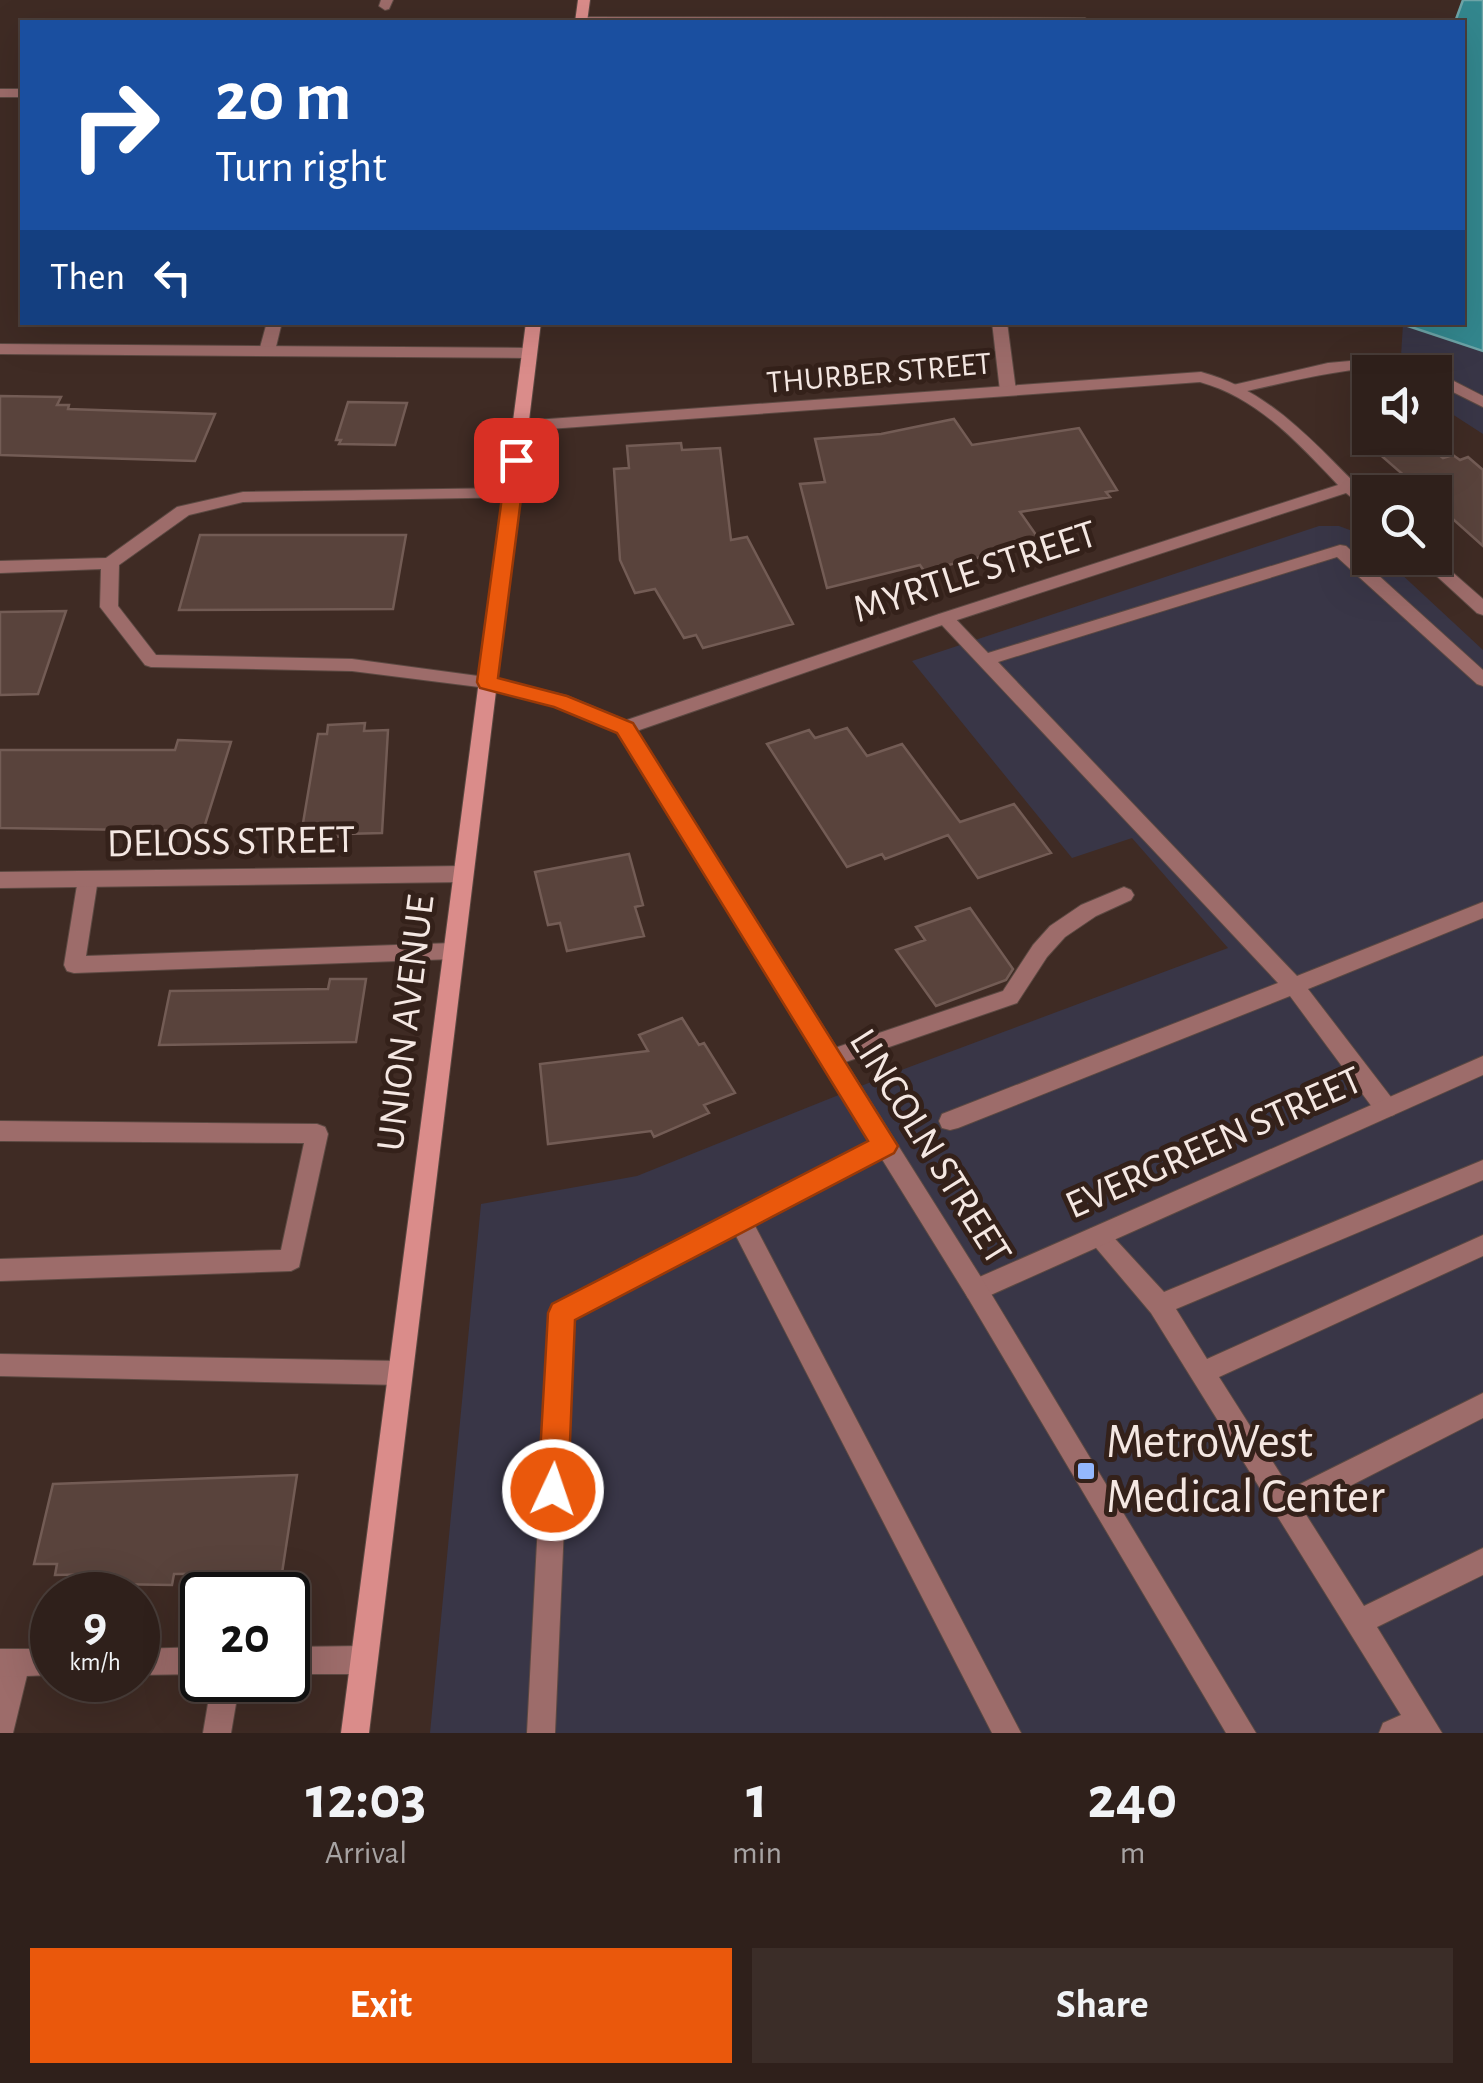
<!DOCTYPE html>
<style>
body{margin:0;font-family:"Alegreya Sans",sans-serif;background:#3b2d28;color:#f1f3f6;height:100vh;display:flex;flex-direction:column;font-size:38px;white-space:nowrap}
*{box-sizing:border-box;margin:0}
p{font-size:32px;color:#a7a3a3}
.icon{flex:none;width:55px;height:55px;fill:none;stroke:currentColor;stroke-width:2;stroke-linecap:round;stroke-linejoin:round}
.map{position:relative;height:1733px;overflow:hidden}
.drawer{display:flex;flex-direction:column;background:#2f201b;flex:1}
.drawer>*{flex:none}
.guide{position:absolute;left:20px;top:20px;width:1445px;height:305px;border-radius:0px;box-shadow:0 10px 40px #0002,0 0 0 2px #4a3e3a;background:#1a4fa0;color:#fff;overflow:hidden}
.buttons{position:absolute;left:1352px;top:355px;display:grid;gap:20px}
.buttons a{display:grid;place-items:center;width:100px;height:100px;border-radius:0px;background:#2f201b;box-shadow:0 10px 40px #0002,0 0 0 2px #4a3e3a;font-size:50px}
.speed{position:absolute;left:30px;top:1572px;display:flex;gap:20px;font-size:50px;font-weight:700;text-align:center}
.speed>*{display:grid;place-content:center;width:130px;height:130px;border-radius:50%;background:#2f201b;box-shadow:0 10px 40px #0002,0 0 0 2px #4a3e3a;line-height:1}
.speed small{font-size:25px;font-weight:400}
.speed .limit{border:5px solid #111;border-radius:15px;background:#fff;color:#111}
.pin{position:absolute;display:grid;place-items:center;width:85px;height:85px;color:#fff;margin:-42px;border-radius:20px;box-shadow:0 5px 15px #0006}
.me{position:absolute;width:110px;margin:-55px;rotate:3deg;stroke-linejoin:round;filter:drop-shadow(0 0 8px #0008)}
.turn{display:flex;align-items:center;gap:35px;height:210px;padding:0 30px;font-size:45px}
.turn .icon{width:130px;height:130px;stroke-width:2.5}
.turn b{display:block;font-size:70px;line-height:85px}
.then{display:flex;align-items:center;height:95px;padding:0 30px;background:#0003;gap:20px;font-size:38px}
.eta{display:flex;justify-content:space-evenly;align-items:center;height:170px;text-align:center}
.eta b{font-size:60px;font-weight:700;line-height:70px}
.action{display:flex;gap:20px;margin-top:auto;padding:20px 30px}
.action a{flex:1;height:115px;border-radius:0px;background:#ea580c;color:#fff;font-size:40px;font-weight:700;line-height:115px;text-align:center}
.action a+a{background:#3b2d28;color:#f1f3f6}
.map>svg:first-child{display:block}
.medical{fill:#393647}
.water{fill:#33878e;stroke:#6da4a7;stroke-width:2.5}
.building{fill:#59433c;stroke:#735c55;stroke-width:2.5}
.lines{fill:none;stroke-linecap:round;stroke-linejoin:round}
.service-casing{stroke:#5c4942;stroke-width:2}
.minor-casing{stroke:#5c4942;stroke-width:2}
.tertiary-casing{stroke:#5c4942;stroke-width:2}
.secondary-casing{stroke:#5c4942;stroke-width:2}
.service{fill:#9d6c6a;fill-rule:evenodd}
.minor{fill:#9d6c6a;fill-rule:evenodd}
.tertiary{fill:#9d6c6a;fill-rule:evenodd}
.secondary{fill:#da8c8a;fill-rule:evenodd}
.route{fill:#ea580c;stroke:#983908;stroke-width:2.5}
.poi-dot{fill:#94b7fd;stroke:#34211a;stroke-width:4}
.labels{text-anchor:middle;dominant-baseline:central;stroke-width:10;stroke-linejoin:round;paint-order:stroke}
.far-street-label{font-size:32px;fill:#f4e7e2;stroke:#34211a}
.street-label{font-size:40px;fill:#f4e7e2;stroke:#34211a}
.near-poi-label{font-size:48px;fill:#f4e7e2;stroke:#34211a;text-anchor:start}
</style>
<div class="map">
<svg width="1483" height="1733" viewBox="0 0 1483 1733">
<rect width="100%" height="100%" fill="#3f2b24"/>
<path class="medical" d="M1403,324L1483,351V434L1435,403V372H1400Z
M1319,526H1339L1358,533L1370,544V558H1384L1483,650V1733H430L481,1204L637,1176L896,1072L1228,948L1132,838L1072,858L912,661Z"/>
<path class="water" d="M1463,0H1483V351L1399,323L1462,322V22H1455Z"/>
<path class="building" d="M0,396L61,397L57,405H69L68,409L215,414L195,461L0,455Z
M348,402L407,403L395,445L339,444L341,440H336Z
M954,419L972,445L1079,428L1117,490L1106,492L1110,497L1020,512L1041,542L924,571L920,565L827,588L800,484L825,482L815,439L881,434Z
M1361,438H1418L1443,458L1453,455L1460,460L1468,457L1483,470V546L1435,503V492H1423Z
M681,443L682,450L720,448L731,540L747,537L793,624L703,648L696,635L684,638L655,589L635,593L620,560L614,469L629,468L627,446Z
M200,535H406L393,609L179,610Z
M66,611L38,694L0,695V612Z
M365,723L364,731L388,730L382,833L344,834L343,837L301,835L318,734H327L328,725Z
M847,728L867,756L902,744L960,822L1014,804L1051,853L978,878L948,835L885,859L882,854L847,867L767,744L809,730L815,738Z
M178,740L231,742L203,831L0,828V750H175Z
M629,854L643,905L635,907L644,936L567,951L560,923L548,925L535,872Z
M970,908L1013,969L1006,980L936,1006L896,950L925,940L916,927Z
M330,979H366L356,1042L159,1045L170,991L328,989Z
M682,1018L699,1045L704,1043L735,1093L704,1105L709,1113L654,1137L651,1131L548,1144L540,1064L648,1051L639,1035Z
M297,1475L282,1573L174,1574L172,1585L110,1584L113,1574L55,1575L57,1564H34L53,1484Z"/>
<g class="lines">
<defs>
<path id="service" d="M381,0H393L389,9L385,10L379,6Z
M267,322H282L275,351L267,356L259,351Z
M992,322H1007L1016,391L1014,394H1002L1000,391Z
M1405,356L1435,372C1421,373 1410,366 1397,366C1343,368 1291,381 1239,393L1231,388L1233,385L1328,363Z
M1434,372H1435L1440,374L1483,396V407L1435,383Z
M512,488L520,493L518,497L243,502L189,515L119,565L118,606L156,655L352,659L493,678L496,682L487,688L352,671L151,667L145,665L100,607L101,569L0,573V561L106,558L177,507L243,492Z
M1340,545L1346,546L1483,670V686L1477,684L1337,557L998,662L1297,976L1483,902V918L1308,989L1394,1101L1397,1108L1394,1115L1386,1117L1378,1115L1290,996L958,1128L950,1130L942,1128L939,1121L942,1114L1278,983L939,622L936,618L939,614H951L988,653Z
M88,871L95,874L98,879L86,956L453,943L460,945L463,951L460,957L453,959L74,973L67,971L64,965L78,879L81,874Z
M1124,887L1131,890L1134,895L1131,900L1096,916L1065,937L1047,957L1017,1003L831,1067L823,1064L820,1058L823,1052L1003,991L1033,945L1050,926L1081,905Z
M0,1121L317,1124L325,1127L328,1134L299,1267L291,1271L0,1281V1259L281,1250L304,1143L0,1141Z
M885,1135L893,1138L896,1145L893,1152L754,1224L1021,1733H992L735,1234L573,1319L555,1733H527L549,1313L552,1305Z
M1483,1160V1180L1176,1309L1207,1359L1483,1235V1256L1219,1377L1290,1489L1483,1393V1418L1303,1510L1364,1606L1483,1548V1575L1377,1627L1442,1733H1379L1383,1723L1401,1715L1151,1313L1086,1236L1090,1229L1098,1226L1106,1229L1164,1292Z
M0,1354L400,1361L409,1365L412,1373L409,1381L400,1385L0,1376Z
M16,1649L26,1653L30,1663L13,1733H0V1672L6,1653Z
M212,1680H240L231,1733H203Z"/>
<path id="minor" d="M581,17L1085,18L1091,22H576Z
M0,89H22V97H0Z
M0,344L529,348L537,353L529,358L0,354Z
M1201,372C1273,391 1318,448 1370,498V512L1346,493L951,622L625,735L618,733L616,728L618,723L939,614L1338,485C1298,443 1258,398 1200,382L521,431L513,426L521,421Z
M1435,557L1483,599V615L1477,613L1417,558Z
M463,866L470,869L473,874L470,879L463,882L0,888V872Z
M1483,1056V1075L984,1298L976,1301L968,1298L964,1290L968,1282Z
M363,1646L373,1650L377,1660L373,1670L363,1674H288V1647Z
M202,1647V1674L138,1675V1649Z
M0,1649H52V1675L0,1677Z"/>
<path id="tertiary" d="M487,676L567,696L632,723L984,1282L1256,1733H1226L968,1298L618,733L555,706L481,686L478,682Z"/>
<path id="secondary" d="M578,0H590L587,22H575Z
M526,322H541L369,1733H341Z"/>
</defs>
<use href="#service" class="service-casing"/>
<use href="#minor" class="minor-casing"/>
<use href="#tertiary" class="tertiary-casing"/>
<use href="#secondary" class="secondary-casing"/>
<use href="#service" class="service"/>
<use href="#minor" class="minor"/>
<use href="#tertiary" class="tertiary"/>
<use href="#secondary" class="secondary"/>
</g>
<path class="route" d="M516,454L526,460L498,678L567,696L633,723L898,1146L894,1153L575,1320L568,1490L563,1500L553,1504L543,1500L538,1490L548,1313L552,1304L868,1141L617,733L554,707L480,688L477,682L507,460Z"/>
<rect class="poi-dot" x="1076" y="1461" width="20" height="20" rx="5"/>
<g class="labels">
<g class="far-street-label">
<text transform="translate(879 373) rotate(-5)">THURBER STREET</text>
</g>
<g class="street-label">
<text transform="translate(975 572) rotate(-18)">MYRTLE STREET</text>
<text transform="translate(231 842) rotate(-1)">DELOSS STREET</text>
<text transform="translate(406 1023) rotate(-83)">UNION AVENUE</text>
<text transform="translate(1214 1143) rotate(-24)">EVERGREEN STREET</text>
<text transform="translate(930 1147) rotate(58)">LINCOLN STREET</text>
</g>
<g class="near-poi-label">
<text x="1106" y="1443">MetroWest<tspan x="1106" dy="55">Medical Center</tspan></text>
</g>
</g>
</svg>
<div class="buttons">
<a><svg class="icon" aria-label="sound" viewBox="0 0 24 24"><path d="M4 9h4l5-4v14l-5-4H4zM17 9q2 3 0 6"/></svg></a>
<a><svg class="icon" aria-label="search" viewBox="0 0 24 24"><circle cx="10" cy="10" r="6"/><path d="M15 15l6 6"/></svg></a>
</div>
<div class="speed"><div>9<small>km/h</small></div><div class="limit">20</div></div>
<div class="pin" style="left:516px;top:460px;background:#d93025"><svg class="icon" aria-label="arrive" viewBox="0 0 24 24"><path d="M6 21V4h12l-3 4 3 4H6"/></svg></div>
<svg class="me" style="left:553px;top:1490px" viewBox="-20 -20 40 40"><circle r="17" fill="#ea580c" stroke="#fff" stroke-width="3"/><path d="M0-11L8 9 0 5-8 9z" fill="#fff"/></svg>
<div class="guide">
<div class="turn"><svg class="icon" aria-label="right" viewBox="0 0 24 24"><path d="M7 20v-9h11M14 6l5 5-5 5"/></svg><div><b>20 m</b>Turn right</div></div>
<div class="then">Then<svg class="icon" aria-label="left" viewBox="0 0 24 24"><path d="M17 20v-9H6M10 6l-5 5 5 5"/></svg></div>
</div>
</div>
<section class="drawer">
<div class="eta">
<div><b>12:03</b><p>Arrival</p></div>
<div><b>1</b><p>min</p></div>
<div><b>240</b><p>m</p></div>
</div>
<div class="action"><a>Exit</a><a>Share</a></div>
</section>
